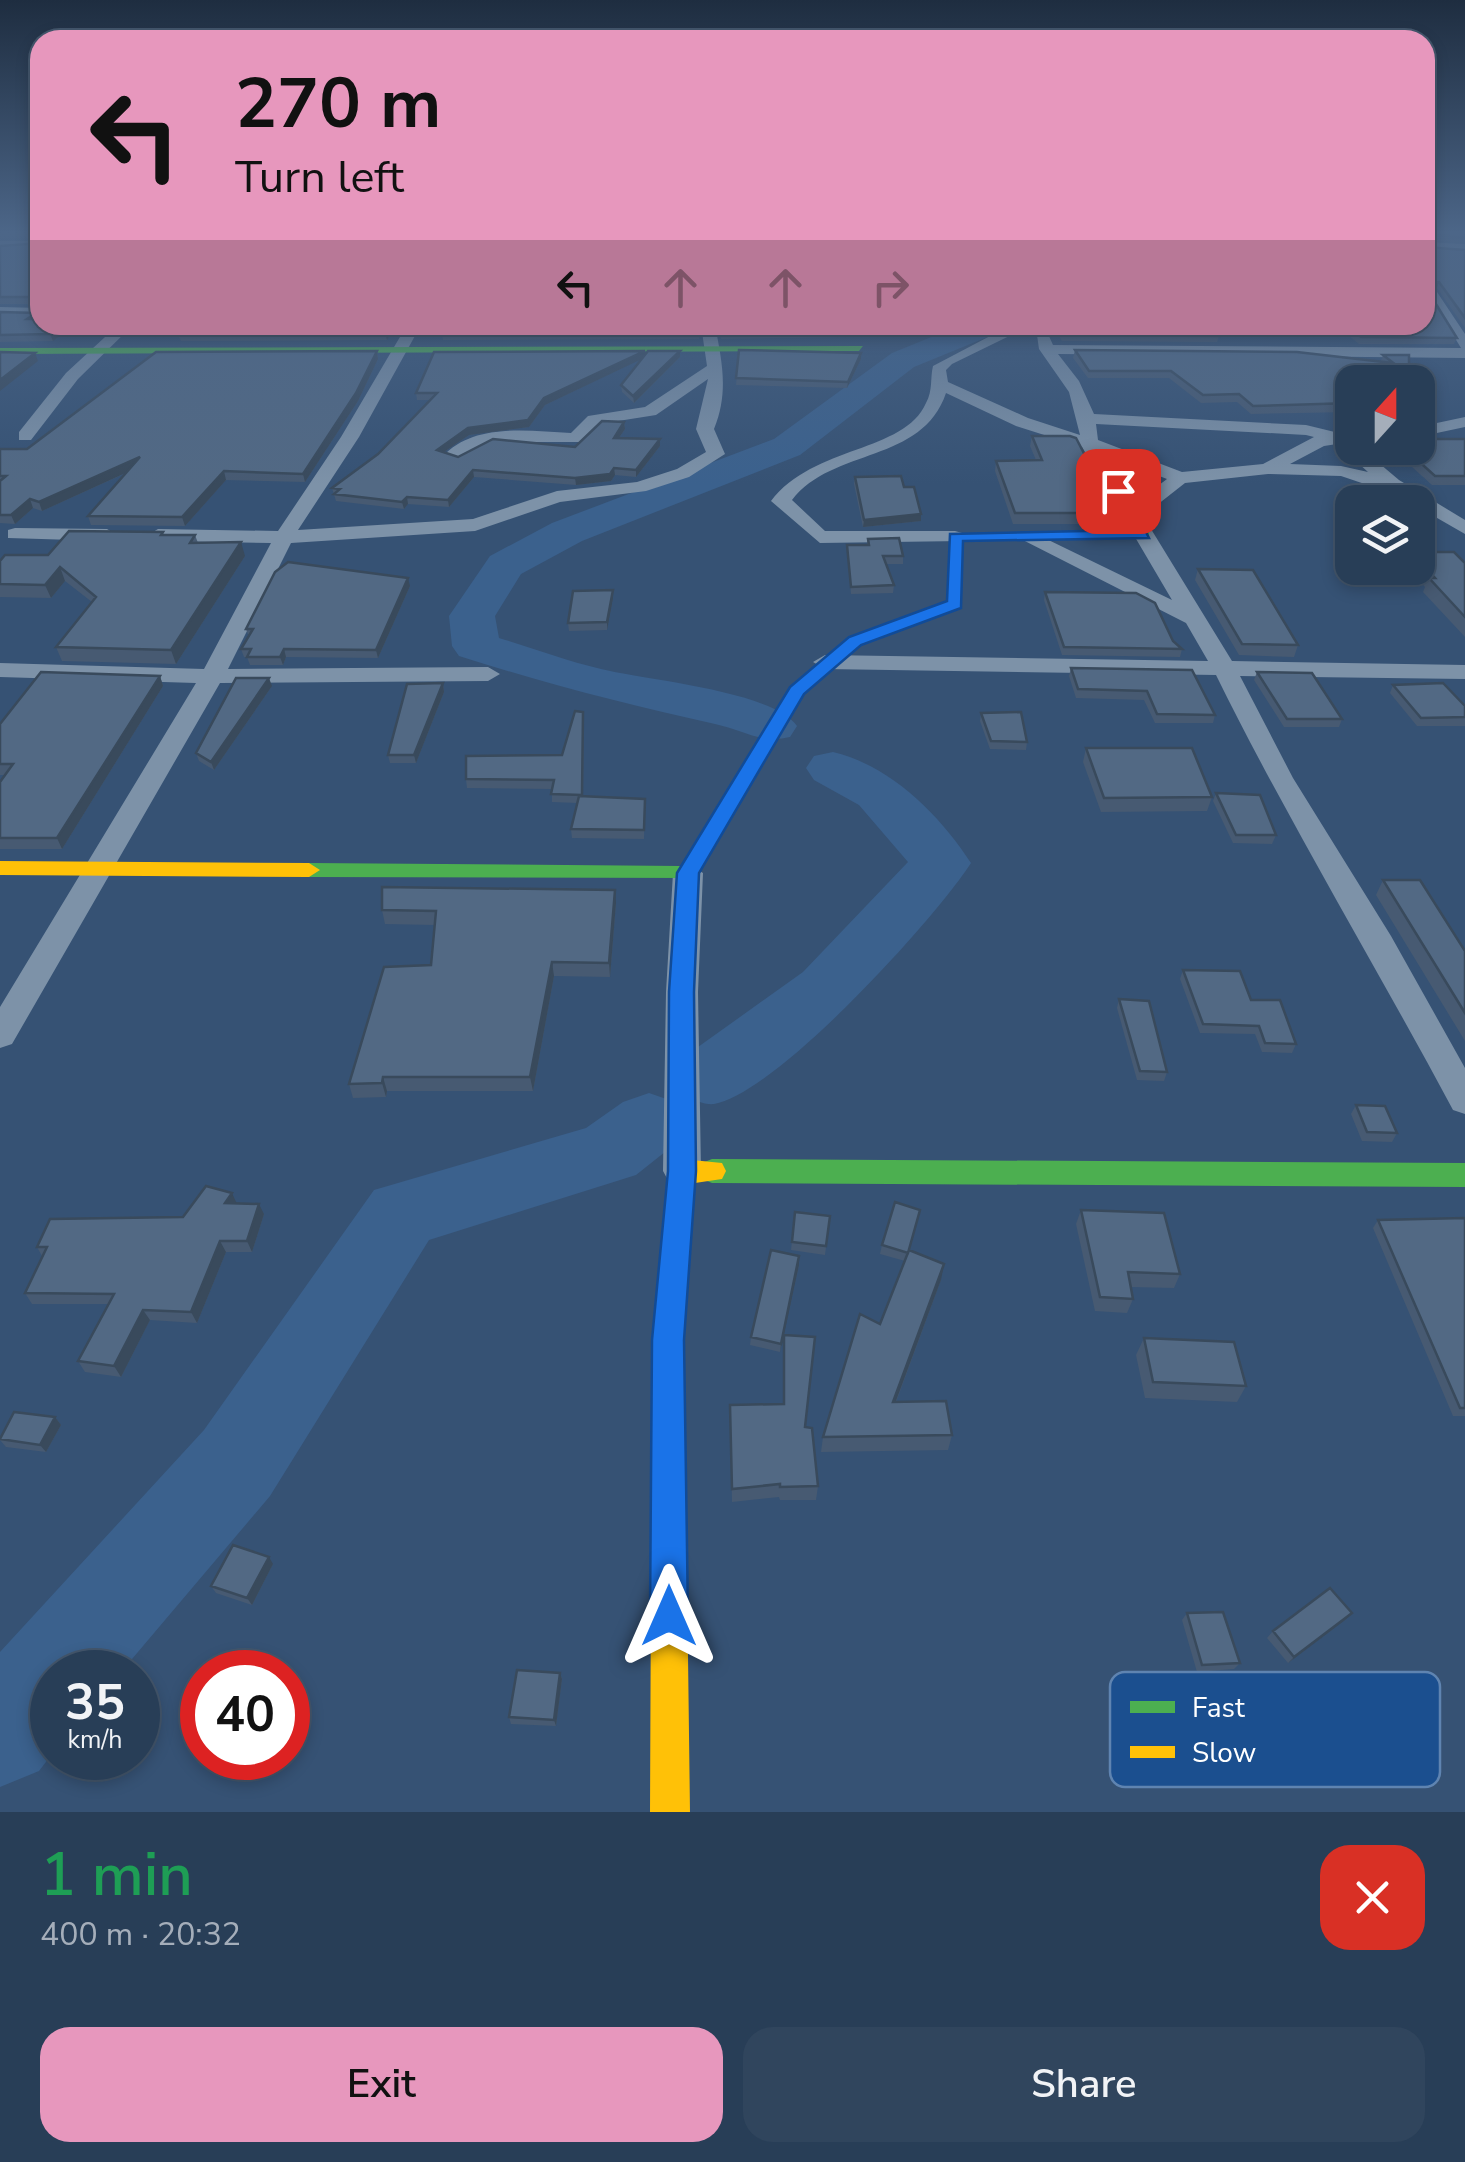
<!DOCTYPE html>
<meta charset="utf-8">
<style>
body{margin:0;font-family:"Nunito Sans",sans-serif;background:#30455d;color:#f1f3f6;height:100vh;display:flex;flex-direction:column;font-size:38px;white-space:nowrap}
*{box-sizing:border-box;margin:0}
p{font-size:32px;color:#a5aeba}
.icon{flex:none;width:55px;height:55px;fill:none;stroke:currentColor;stroke-width:2;stroke-linecap:round;stroke-linejoin:round}
.map{position:relative;height:1812px;overflow:hidden}
.sheet{display:flex;flex-direction:column;background:#283e57;flex:1}
.sheet>*{flex:none}
.hud{position:absolute;left:30px;top:30px;width:1405px;height:305px;border-radius:30px;box-shadow:0 5px 15px #0003,0 0 0 2px #44576d;background:#e797bd;color:#111;overflow:hidden}
.needle{width:65px;rotate:21deg}
.fabs{position:absolute;left:1335px;top:365px;display:grid;gap:20px}
.fabs a{display:grid;place-items:center;width:100px;height:100px;border-radius:20px;background:#283e57;box-shadow:0 5px 15px #0003,0 0 0 2px #44576d;font-size:50px}
.speed{position:absolute;left:30px;top:1650px;display:flex;gap:20px;font-size:50px;font-weight:700;text-align:center}
.speed>*{display:grid;place-content:center;width:130px;height:130px;border-radius:50%;background:#283e57;box-shadow:0 5px 15px #0003,0 0 0 2px #44576d;line-height:1}
.speed small{font-size:25px;font-weight:400}
.speed .limit{border:15px solid #d22;background:#fff;color:#111}
.pin{position:absolute;display:grid;place-items:center;width:85px;height:85px;color:#fff;margin:-42px;border-radius:20px;box-shadow:0 5px 15px #0006}
.me{position:absolute;width:110px;margin:-55px;rotate:0deg;stroke-linejoin:round;filter:drop-shadow(0 0 8px #0008)}
.turn{display:flex;align-items:center;gap:35px;height:210px;padding:0 40px;font-size:45px}
.turn .icon{width:130px;height:130px;stroke-width:2.5}
.turn b{display:block;font-size:70px;line-height:85px}
.lanes{display:flex;align-items:center;height:95px;padding:0 40px;background:#0003;justify-content:center;gap:50px;direction:ltr}
.lanes .off{opacity:.35}
.round{display:grid;place-items:center;flex:none;width:105px;height:105px;border-radius:30px;background:#30455d}
.summary{display:flex;align-items:center;justify-content:space-between;height:170px;padding:0 40px}
h1{font-size:60px;font-weight:600;line-height:75px;color:#1e9e55}
.primary-button{display:flex;gap:20px;margin-top:auto;padding:20px 40px}
.primary-button a{flex:1;height:115px;border-radius:30px;background:#e797bd;color:#111;font-size:40px;font-weight:600;line-height:115px;text-align:center}
.primary-button a+a{background:#30455d;color:#f1f3f6}
.map>svg:first-child{display:block}
.lines{fill:none;stroke-linecap:round;stroke-linejoin:round}
.river{fill:#3b618d;fill-rule:evenodd}
.street{fill:#7d92a8;fill-rule:evenodd}
.fast{fill:#4caf50;fill-rule:evenodd}
.slow{fill:#ffc107;fill-rule:evenodd}
.wall{fill:#475a72}
.shaded-wall{fill:#394a5c}
.building{fill:#526984;stroke:#394a5c;stroke-width:2.5}
.route{fill:#1a73e8;stroke:#114b97;stroke-width:2.5}
.key{fill:#1b4f8f;stroke:#5f84b1;stroke-width:2.5}
.key-label{font-size:28px;fill:#fff}
</style>
<div class="map">
<svg width="1465" height="1812" viewBox="0 0 1465 1812">
<rect width="100%" height="100%" fill="#365274"/>
<g class="lines">
<path class="river" d="M961,325H1006L1002,331L914,367L800,455L582,541L521,574L495,616L499,638C533,648 567,661 601,669C646,680 773,691 797,726L790,737C761,744 743,730 715,724C628,705 544,683 459,656L452,646L449,616L490,556L552,523L774,439L892,353Z
M833,752C891,766 939,814 971,863C935,919 777,1093 714,1104C705,1105 694,1100 684,1097L674,1077L684,1057L803,972L908,862L859,805L814,780L806,768L814,756Z
M649,1093L675,1102L686,1123L675,1144L636,1175L429,1240L270,1496L121,1672H52V1754L39,1771L0,1787V1652L204,1430L374,1190L586,1128L623,1102Z"/>
<path class="street" d="M0,241H40V249H0Z
M1425,242L1465,244V252L1425,250Z
M1427,292H1437L1465,334V358L1058,354L1079,381L1094,414L1306,425L1347,435L1352,448H1361L1399,480L1465,520V534L1418,507V502L1341,476L1268,474L1185,483L1143,516L1232,661L1465,665V679L1240,676L1293,778L1391,936L1465,1068V1114L1453,1110C1375,964 1289,823 1216,675L825,669L813,662L825,655L1208,661L1186,623L1015,536L1032,532L1172,600L1082,447L1016,426L946,393C922,464 833,447 792,500L825,531H955L962,533V541L820,543L771,501C814,445 904,453 926,403C933,390 930,378 933,366L1011,325H1044L1053,345L1461,348ZM1030,326L1037,335L1039,349L1069,392L1080,435L1028,418L948,382L946,370L952,364ZM1096,424L1306,435L1314,437L1263,464L1182,472L1098,440ZM1337,444L1368,472L1341,466L1290,464L1324,446ZM1105,455L1167,479L1135,503Z
M0,307L40,308V316L0,315Z
M118,325H133L78,379L31,440H19V432L66,373Z
M407,325H421L359,437L298,530L473,519L557,491L637,482L677,469L706,452L696,429L708,379L656,415L599,424L581,442H493L457,461L442,457C474,422 528,431 571,433L588,416L645,407L707,366L701,325H715C722,362 729,392 714,429L725,454L689,477L646,491L560,502L475,531L291,543L228,669L488,667L500,674L488,681L220,683L12,1044L0,1048V1007L196,683L0,677V663L204,669L271,543L158,541L148,535L158,529L278,531L341,437Z
M1465,417V427L1418,437V427Z
M15,528L107,529L117,535L107,541L8,538V530Z
M688,864L703,873L698,992L701,1171L695,1182L682,1186L669,1182L663,1171L666,992L673,873Z"/>
<path class="fast" d="M863,346L859,351L0,354V348Z
M1144,531L1149,532V538L963,541L961,607L861,645L803,694L696,878L309,877L298,870L309,863L681,866L790,687L849,637L947,601L950,534Z
M712,1159L1465,1163V1187L712,1183L702,1179L698,1171L702,1163Z"/>
<path class="slow" d="M0,861L309,863L320,870L309,877L0,875Z
M682,1159L722,1163L726,1171L722,1179L695,1183L684,1341L690,1812H650L652,1341L668,1171L672,1163Z"/>
</g>
<path class="wall" d="M0,230H40V237L0,238Z
M1425,230H1465V244L1426,238Z
M40,243V304H0V246Z
M1425,247L1465,250V328L1437,288L1426,289L1457,338L1454,344H1359L1336,325H1425Z
M0,312L36,313L39,319L73,326L53,341L0,342Z
M173,325L394,328L387,340L181,341Z
M423,325H701L699,339L443,340L442,332L444,327L424,328Z
M718,325H914L915,329V336L721,339Z
M1052,325H1213L1219,336L1217,342L1062,341Z
M739,350L861,359L847,388L736,385Z
M1075,350L1381,361L1383,355L1409,375L1407,382L1394,371L1352,382V412L1251,414L1237,402L1201,403L1169,378H1088L1073,358Z
M377,351L378,359L358,401L305,482L226,480L185,526L91,525L88,516L126,473L42,511L33,508L15,524L0,523V449H27Z
M645,351L646,353L680,351V357L634,403L622,392L621,385L641,359L545,405L529,427L469,435L444,452L458,457L575,447L624,422L625,429L619,438L660,446L636,477L615,475L611,481L576,485L474,477L449,507L408,504L404,509L336,501L332,488L378,454L430,400H417L416,393Z
M1032,436L1115,513L1113,524H1013L995,471L996,461L1036,460L1030,446Z
M1465,439V485H1432L1391,448H1418Z
M855,477L904,487L921,514V521L863,527L854,484Z
M195,535L198,543L245,556L176,664L62,661L56,647L92,602L65,581L51,598L0,597V561Z
M868,539L903,556V564H886L894,585L893,593L851,594L847,545H867Z
M1418,552L1465,563V637L1423,592L1425,587L1408,568H1418Z
M1198,569L1298,645L1294,657L1239,655L1195,580Z
M410,586L378,658L286,657L283,665H250L247,657H244L241,649L249,637L246,629Z
M613,590V598L607,630L569,631L568,623Z
M1045,592L1173,641L1182,649L1180,657L1062,655L1044,600Z
M1071,668L1192,670L1215,715L1213,723H1155L1144,700L1076,698L1069,676Z
M1257,672L1342,719L1339,727H1284L1254,680Z
M160,676L163,686L62,849H0V782L6,775H0V724Z
M443,683L444,692L416,763H390L388,755Z
M1393,685L1465,706V726H1417L1390,693Z
M272,686L214,770L199,761L196,753Z
M981,713L1027,742L1026,750L990,749L980,721Z
M584,720L583,796L645,799L644,839L572,838L571,829L578,803L552,802V789L467,788L466,779L562,755Z
M1086,748L1212,797L1207,811L1101,812L1083,762Z
M1216,793L1276,835L1272,844L1233,843L1213,801Z
M1383,880L1465,951V1041L1376,895Z
M616,903L610,977L554,976L533,1091H387L386,1097L353,1098L349,1084L431,965L435,925L385,924L382,910Z
M1183,970L1251,1000L1296,1044L1292,1053L1262,1052L1255,1034L1200,1033L1180,979Z
M1119,999L1167,1072L1164,1081L1137,1080L1117,1008Z
M1356,1105L1397,1133L1392,1142L1362,1141L1351,1114Z
M237,1203L264,1214L252,1252H226L197,1323L150,1320L121,1377L85,1372L78,1361L108,1304H32L25,1293L42,1256L37,1247L183,1217Z
M1081,1210L1180,1274L1174,1288L1131,1287L1133,1299L1127,1313L1095,1311L1076,1224Z
M795,1212L830,1216L825,1255L791,1250Z
M1465,1218V1416H1453L1373,1228L1378,1220Z
M882,1245L911,1251L941,1280L896,1402L952,1435L948,1450L821,1452L823,1437L880,1324L905,1261L880,1254Z
M799,1265L780,1352L750,1345L751,1337Z
M1144,1338L1246,1386L1237,1402L1145,1398L1136,1355Z
M730,1405L805,1427L818,1486L816,1500H780L779,1497L732,1502Z
M55,1417L61,1425L46,1452L6,1447L0,1440V1437Z
M273,1564L252,1605L216,1593L211,1586Z
M1187,1613L1240,1663L1234,1669L1197,1672L1182,1620Z
M1352,1613L1345,1620L1288,1663L1267,1638L1273,1631Z
M560,1673L562,1679L556,1726L511,1724L509,1717Z"/>
<path class="shaded-wall" d="M1439,282L1437,288L1425,289L1427,283Z
M62,325L73,326L53,341L50,334Z
M390,325H399L394,328L387,340L385,333Z
M377,351L378,359L358,401L305,482L303,474Z
M645,351L646,357L545,405L529,427L469,435L438,456L437,450L468,428L544,398Z
M680,351V357L634,403L633,396Z
M35,353L38,361L0,391V380Z
M861,353V359L847,388L848,382Z
M624,422L625,429L614,445V438Z
M660,439V446L636,477V470Z
M140,457L143,465L42,511L39,502Z
M614,468L615,475L611,481L576,485L575,478Z
M473,470L474,477L449,507L448,500Z
M224,471L226,480L185,526L182,517Z
M407,497L408,504L404,509L402,502Z
M30,499L33,508L15,524L11,515Z
M921,514V521L863,527L864,520Z
M241,542L245,556L176,664L171,650Z
M60,567L65,581L51,598L45,585Z
M408,578L410,586L378,658L376,650Z
M613,590V598L607,630V622Z
M284,649L286,657L283,665L280,657Z
M160,676L163,686L62,849L57,838Z
M269,678L272,686L214,770L211,762Z
M443,683L444,692L416,763L414,755Z
M615,890L616,903L610,977L609,963Z
M552,962L554,976L533,1091L530,1077Z
M383,1077L387,1091L386,1097L382,1083Z
M232,1193L237,1204L225,1203Z
M259,1204L264,1214L252,1252L247,1241Z
M220,1241L226,1252L197,1323L191,1312Z
M799,1256V1265L780,1352L781,1344Z
M944,1264L941,1280L890,1417L893,1402Z
M143,1310L150,1320L121,1377L114,1366Z
M55,1417L61,1425L46,1452L40,1445Z
M269,1557L273,1564L252,1605L247,1598Z
M1352,1613L1345,1620L1288,1663L1294,1657Z
M560,1673L562,1679L556,1726L554,1720Z"/>
<path class="building" d="M0,230H40V238L38,231L0,232Z
M1425,230H1465V238L1427,233L1425,243Z
M40,243V306L38,297H0V246Z
M1425,247L1465,250V318L1439,282L1427,283L1426,288L1457,338L1361,337L1346,325H1425Z
M0,312L36,313L27,319H40V325H62L50,334L0,335Z
M174,325H390L385,333H179Z
M445,325H700L699,332H442Z
M720,325H914L915,329L721,331Z
M1057,325H1213L1219,336L1063,335Z
M739,350L861,353L848,382L736,378Z
M1075,350L1297,352L1392,363L1396,382H1352V403L1253,406L1239,394L1203,395L1171,371H1089Z
M377,351L356,393L303,474L224,471L182,517L88,516L140,457L39,502L30,499L11,515H0V481L6,476H0V449H27L156,352Z
M645,351L544,398L528,420L468,428L437,450L458,457L493,439L575,447L602,421L624,422L614,438L660,439L636,470L614,468L610,474L575,478L473,470L448,500L407,497L402,502L334,494L340,489L332,488L378,454L437,393H416L434,352Z
M648,351H680L633,396L621,385Z
M0,352L35,353L0,380Z
M1383,355H1409V375Z
M1032,436H1070L1076,438L1115,513H1015L996,461L1042,460Z
M1418,439H1465V476H1435L1404,448H1418Z
M901,476L904,487H914L921,514L864,520L855,477Z
M69,531L163,532L161,535H195L190,543L241,542L171,650L56,647L96,597L60,567L45,585L0,584V561L5,555H48Z
M899,538L903,556H883L894,585L851,587L847,545H869L868,539Z
M1418,552H1454L1465,563V617L1429,578H1435L1418,559Z
M288,562L408,578L376,650L284,649L280,657H247L251,649H241L253,629H246L275,572Z
M1198,569L1253,570L1298,645L1242,644Z
M613,590L607,622L568,623L573,591Z
M1045,592L1136,593L1155,603L1173,641L1182,649L1064,647Z
M1071,668L1192,670L1215,715L1157,714L1147,691L1078,689Z
M41,672L160,676L57,838H0V782L13,764H0V724Z
M1257,672L1312,673L1342,719H1287Z
M236,678H269L211,762L196,753Z
M443,683L414,755H388L407,684Z
M1443,683L1465,706V717L1421,718L1393,685Z
M575,711L583,712L582,795L551,794L554,780L466,779V756L562,755Z
M1021,712L1027,742L991,741L981,713Z
M1086,748H1192L1212,797L1104,798Z
M1216,793L1260,795L1276,835H1236Z
M579,796L645,799L644,830L571,829Z
M1383,880H1420L1465,951V1013Z
M382,887L615,890L609,963L552,962L530,1077H383L382,1083L349,1084L384,967L431,965L436,911L382,910Z
M1183,970L1240,971L1251,1000H1280L1296,1044L1265,1043L1259,1026L1203,1024Z
M1119,999L1149,1001L1167,1072L1140,1071Z
M1356,1105L1385,1106L1397,1133L1367,1132Z
M206,1186L232,1193L225,1203L259,1204L247,1241H220L191,1312L143,1310L114,1366L78,1361L114,1294L25,1293L47,1247H37L50,1219L183,1217Z
M895,1202L920,1210L908,1253L882,1245Z
M1081,1210L1164,1213L1180,1274L1128,1272L1133,1299L1100,1297Z
M795,1212L830,1216L826,1246L792,1242Z
M1465,1218V1408H1460L1378,1220Z
M771,1250L799,1256L781,1344L751,1337Z
M909,1250L944,1264L893,1402L946,1401L952,1435L823,1437L860,1314L880,1324Z
M784,1335L815,1337L805,1427L812,1428L818,1486L780,1487V1484L732,1489L730,1405L784,1404Z
M1144,1338L1234,1342L1246,1386L1153,1382Z
M14,1412L55,1417L40,1445L0,1439Z
M233,1545L269,1557L247,1598L211,1586Z
M1330,1588L1352,1613L1294,1657L1273,1631Z
M1223,1612L1240,1663L1202,1665L1187,1613Z
M517,1670L560,1673L554,1720L509,1717Z"/>
<linearGradient id="sky" x2="0" y2="1"><stop stop-color="#1e2d40"/><stop offset="0.48" stop-color="#4c6688"/><stop offset="1" stop-color="#4c6688" stop-opacity="0"/></linearGradient>
<rect width="1465" height="484" fill="url(#sky)"/>
<path class="route" d="M1118,486L1125,491L1149,538L963,541L961,608L861,645L804,694L699,873L694,992L696,1171L684,1340L688,1616L682,1629L669,1634L656,1629L650,1616L652,1340L668,1171L669,992L677,873L790,687L849,637L947,601L950,534L1133,530L1110,491Z"/>
<rect x="1110" y="1672" width="330" height="115" rx="15" class="key"/>
<rect x="1130" y="1701" width="45" height="12" fill="#4caf50"/>
<rect x="1130" y="1746" width="45" height="12" fill="#ffc107"/>
<g class="key-label">
<text x="1192" y="1717">Fast</text>
<text x="1192" y="1762">Slow</text>
</g>
</svg>
<div class="fabs">
<a><svg class="needle" viewBox="-14 -14 28 28"><path d="M0-13l5 13h-10z" fill="#e53935"/><path d="M0 13l5-13h-10z" fill="#a5aeba"/></svg></a>
<a><svg class="icon" aria-label="layers" viewBox="0 0 24 24"><path d="M12 4l9 5-9 5-9-5zM3 14l9 5 9-5"/></svg></a>
</div>
<div class="speed"><div>35<small>km/h</small></div><div class="limit">40</div></div>
<div class="pin" style="left:1118px;top:491px;background:#d93025"><svg class="icon" aria-label="arrive" viewBox="0 0 24 24"><path d="M6 21V4h12l-3 4 3 4H6"/></svg></div>
<svg class="me" style="left:669px;top:1616px" viewBox="-20 -20 40 40"><path d="M0-17L14 15 0 8-14 15z" fill="#1a73e8" stroke="#fff" stroke-width="4"/></svg>
<div class="hud">
<div class="turn"><svg class="icon" aria-label="left" viewBox="0 0 24 24"><path d="M17 20v-9H6M10 6l-5 5 5 5"/></svg><div><b>270 m</b>Turn left</div></div>
<div class="lanes"><svg class="icon" aria-label="left" viewBox="0 0 24 24"><path d="M17 20v-9H6M10 6l-5 5 5 5"/></svg><svg class="icon off" aria-label="ahead" viewBox="0 0 24 24"><path d="M12 20V5M6 11l6-6 6 6"/></svg><svg class="icon off" aria-label="ahead" viewBox="0 0 24 24"><path d="M12 20V5M6 11l6-6 6 6"/></svg><svg class="icon off" aria-label="right" viewBox="0 0 24 24"><path d="M7 20v-9h11M14 6l5 5-5 5"/></svg></div>
</div>
</div>
<section class="sheet">
<div class="summary"><div><h1>1 min</h1><p>400 m · 20:32</p></div><a class="round" style="background:#d93025;color:#fff"><svg class="icon" aria-label="close" viewBox="0 0 24 24"><path d="M6 6l12 12M18 6L6 18"/></svg></a></div>
<div class="primary-button"><a>Exit</a><a>Share</a></div>
</section>
